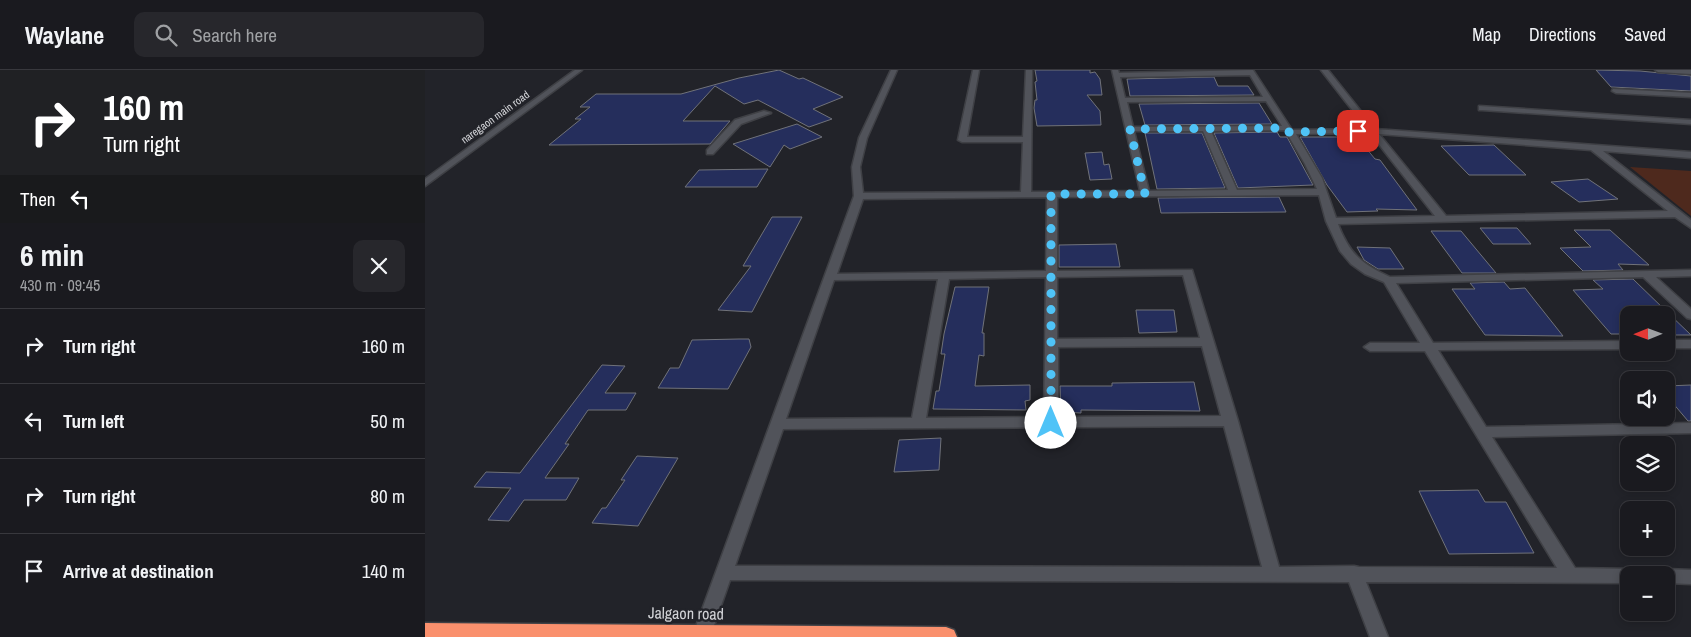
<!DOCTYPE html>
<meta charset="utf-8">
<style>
body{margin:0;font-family:"Archivo Narrow",sans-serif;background:#27272c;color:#f1f3f6;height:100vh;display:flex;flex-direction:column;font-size:19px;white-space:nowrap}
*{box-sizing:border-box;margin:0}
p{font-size:16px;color:#9fa1a4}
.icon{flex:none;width:28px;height:28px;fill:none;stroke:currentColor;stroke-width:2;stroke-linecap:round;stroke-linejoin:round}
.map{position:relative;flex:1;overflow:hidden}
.side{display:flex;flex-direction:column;background:#1a1a1f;width:425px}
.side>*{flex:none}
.guide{background:#202124;color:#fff;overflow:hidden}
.needle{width:32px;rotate:269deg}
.buttons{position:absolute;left:1195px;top:236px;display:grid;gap:10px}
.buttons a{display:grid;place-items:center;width:55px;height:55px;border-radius:10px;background:#1a1a1f;box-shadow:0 2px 8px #0003,0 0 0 1px #38383d;font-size:25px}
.pin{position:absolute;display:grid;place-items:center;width:42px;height:42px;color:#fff;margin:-21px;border-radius:10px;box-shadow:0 2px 8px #0006}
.me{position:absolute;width:55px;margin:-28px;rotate:0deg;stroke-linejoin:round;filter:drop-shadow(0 0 4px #0008)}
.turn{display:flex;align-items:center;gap:18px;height:105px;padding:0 20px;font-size:22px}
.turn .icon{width:65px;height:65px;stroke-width:2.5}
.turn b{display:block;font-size:35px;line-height:42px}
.then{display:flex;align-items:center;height:48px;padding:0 20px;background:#0003;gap:10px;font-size:19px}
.round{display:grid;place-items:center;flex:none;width:52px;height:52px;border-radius:10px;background:#27272c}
.head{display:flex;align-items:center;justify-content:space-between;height:85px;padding:0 20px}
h1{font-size:30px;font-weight:700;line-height:38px}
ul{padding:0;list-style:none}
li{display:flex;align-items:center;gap:15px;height:75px;padding:0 20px;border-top:1px solid #38383d}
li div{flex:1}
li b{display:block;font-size:19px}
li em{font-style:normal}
header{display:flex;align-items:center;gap:30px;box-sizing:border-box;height:70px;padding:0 25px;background:#1a1a1f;border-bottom:1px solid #38383d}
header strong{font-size:24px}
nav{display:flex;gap:28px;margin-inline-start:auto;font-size:18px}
.search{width:350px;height:45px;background:#27272c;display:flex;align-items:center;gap:12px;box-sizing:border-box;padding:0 18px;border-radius:10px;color:#9fa1a4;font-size:19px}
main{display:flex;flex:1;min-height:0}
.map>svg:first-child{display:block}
.green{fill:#4e291d}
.building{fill:#252e5c;stroke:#707279}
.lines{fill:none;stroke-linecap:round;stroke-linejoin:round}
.street-casing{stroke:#3f4045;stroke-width:3}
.secondary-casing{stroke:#3f4045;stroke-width:3}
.highway-casing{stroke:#3f4045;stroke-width:3}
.street{fill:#51535a;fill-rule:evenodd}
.secondary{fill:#51535a;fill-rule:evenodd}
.highway{fill:#fa906d;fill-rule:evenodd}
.route{stroke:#4fc3f7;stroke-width:9;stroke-dasharray:0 16.2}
.labels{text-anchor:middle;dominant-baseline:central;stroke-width:5;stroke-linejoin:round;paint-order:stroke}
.far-street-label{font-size:11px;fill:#d2d3d7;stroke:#222329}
.near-street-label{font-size:16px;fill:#d2d3d7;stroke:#222329}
</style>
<header>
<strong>Waylane</strong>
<div class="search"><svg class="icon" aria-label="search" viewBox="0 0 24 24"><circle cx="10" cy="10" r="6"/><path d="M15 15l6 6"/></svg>Search here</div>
<nav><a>Map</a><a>Directions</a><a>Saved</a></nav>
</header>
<main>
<section class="side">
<div class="guide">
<div class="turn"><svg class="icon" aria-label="right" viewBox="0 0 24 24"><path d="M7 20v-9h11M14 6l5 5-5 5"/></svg><div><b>160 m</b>Turn right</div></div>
<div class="then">Then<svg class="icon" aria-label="left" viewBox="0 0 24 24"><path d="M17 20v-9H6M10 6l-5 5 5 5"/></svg></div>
</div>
<div class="head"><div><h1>6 min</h1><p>430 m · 09:45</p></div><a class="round"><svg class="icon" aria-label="close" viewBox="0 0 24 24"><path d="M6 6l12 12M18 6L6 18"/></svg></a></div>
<ul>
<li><svg class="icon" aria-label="right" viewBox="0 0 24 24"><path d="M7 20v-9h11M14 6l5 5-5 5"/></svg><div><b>Turn right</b></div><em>160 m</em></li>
<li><svg class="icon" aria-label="left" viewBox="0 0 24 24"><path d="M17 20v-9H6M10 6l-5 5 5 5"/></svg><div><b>Turn left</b></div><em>50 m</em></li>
<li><svg class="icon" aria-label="right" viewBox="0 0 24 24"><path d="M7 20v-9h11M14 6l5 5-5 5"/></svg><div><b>Turn right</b></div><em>80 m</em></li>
<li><svg class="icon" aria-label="arrive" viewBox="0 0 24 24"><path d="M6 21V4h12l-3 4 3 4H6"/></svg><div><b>Arrive at destination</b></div><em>140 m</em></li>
</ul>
</section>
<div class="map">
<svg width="1266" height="567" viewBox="0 0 1266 567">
<rect width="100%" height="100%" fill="#222329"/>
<path class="green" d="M1205,97L1266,101V146Z"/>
<path class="building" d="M354,0L374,9L378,8L418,27L388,39L407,49L384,57L333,30L319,34L290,16L258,51H305L285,74L124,75L156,49H150L165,37H155L171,24H256L314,8Z
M610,0H665V3L670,2L675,9L677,25H662L675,41L676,55L612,56L609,38L610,30H612L610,12L612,11Z
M1171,0L1215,1L1266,6V21L1186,17Z
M789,7L793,16H823L829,25L705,26L702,9Z
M834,33L847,54L720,55L714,34Z
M372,54L397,67L365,79L359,75L345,97L308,74Z
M852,62L855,67H862L888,115L813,118L789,63Z
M720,63H777L800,118L732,119Z
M875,67H932L950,89L955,90L992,140L951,139L953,141L922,142L902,115Z
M1069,75L1101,105H1044L1016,76Z
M677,82L679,95L684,94L687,109L665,110L660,83Z
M343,99L332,117H260L274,100Z
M1163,109L1193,129L1154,132L1126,112Z
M854,127L861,142L736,143L733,128Z
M347,147H377L327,242L293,240L326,196H318Z
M1055,158H1092L1106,174H1068Z
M1149,160H1185L1224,195L1193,194L1198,200L1158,201L1135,178L1166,177Z
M1006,161H1036L1071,203H1037Z
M691,174L695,197H634V175Z
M932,177L965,178L979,199H953L939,190Z
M1208,209L1241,241L1266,265H1241V245H1204V264H1186L1148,220L1178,219L1168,210Z
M1079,212L1085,219L1100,218L1138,266L1060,265L1027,219H1050L1045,213Z
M530,217H564L557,263H559V286L554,285L550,316L605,315V330L600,331L601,340L508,339L511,321H514L520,284H516L519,264Z
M711,240H749L752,262L714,263Z
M314,269H324L326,277L303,319L233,318L245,298H254L267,270Z
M177,295L200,296L180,323H211L201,340H163L140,374H144L120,408H154L141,430H99L84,451L63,450L86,418L49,417L61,402L95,403Z
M769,312L775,341L656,340V343L636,342L635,316H687V313Z
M1266,315V351H1263L1241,325V316Z
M516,368L514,400L469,402L474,370Z
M212,386L253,388L213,456L167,453L177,438H181L200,410H196Z
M1053,420L1060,432H1081L1109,483L1024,484L994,421Z"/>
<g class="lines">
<defs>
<path id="street" d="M466,0H472L442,68L435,97L438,123L596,122L598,72H537L533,70L548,0H554L542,67H598L601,0H607L606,122L715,121L687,0H693L694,3L828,0L867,60L942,59L896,0H903L950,59L1266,82V88L1178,81L1266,150V158L1250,147L913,154C924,183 936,194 965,207L1266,200V206L1231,207L1266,239V249L1262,248L1218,207L971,213L1008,273L1204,271V279L1013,280L1061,357L1266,353V363L1067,367L1150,498L1204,499L1210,501L1212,505H1204V513L941,512L963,567H945L924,512L305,510L285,567H267L429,126L427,97L434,68ZM825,5L838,27L700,28L695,7ZM841,31L857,56L708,57L702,32ZM860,60L880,94L892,119L812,120L786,61ZM709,61H778L803,120L724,121ZM945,63L1010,146L911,148L897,108L871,64ZM954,64L1166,80L1243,141L1021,146ZM894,125L901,151L915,181L926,194L940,204L959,212L995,273H945L939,277L945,281H1000L1132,498L934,497L929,496L854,497L813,351L767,200L632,201V127ZM622,127L621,201L412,204L438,129ZM758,205L775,268L632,269V207ZM621,207L619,347L501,348L524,209ZM513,209L487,348L361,349L409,210ZM777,276L796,346L633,347V277ZM799,356L837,497L310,496L358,359Z
M1230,0H1266V4L1233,2Z
M1188,19L1266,23V27L1191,23L1187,21Z
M1054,36L1266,50V54L1057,40H1054Z
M339,41L346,43L316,54L288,84H282V80L310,50Z
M1241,270H1266V278H1241Z
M1241,499L1266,500V514L1241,513V505H1233L1235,501Z"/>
<path id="secondary" d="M150,0H157L0,116V109Z"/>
<path id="highway" d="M0,553L521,557L529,560L532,567H0Z"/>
</defs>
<use href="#street" class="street-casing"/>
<use href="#secondary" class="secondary-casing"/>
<use href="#highway" class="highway-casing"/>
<use href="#street" class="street"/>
<use href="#secondary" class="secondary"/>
<use href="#highway" class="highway"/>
</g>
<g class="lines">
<path class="route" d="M626,353V124H720L705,59L861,58L864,62L933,61"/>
</g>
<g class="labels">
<g class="far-street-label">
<text transform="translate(70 47) rotate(-36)">naregaon main road</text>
</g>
<g class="near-street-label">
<text transform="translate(261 543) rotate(1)">Jalgaon road</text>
</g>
</g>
</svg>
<div class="buttons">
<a><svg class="needle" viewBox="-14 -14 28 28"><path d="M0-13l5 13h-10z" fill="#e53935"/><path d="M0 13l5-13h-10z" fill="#9fa1a4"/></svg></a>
<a><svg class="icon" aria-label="sound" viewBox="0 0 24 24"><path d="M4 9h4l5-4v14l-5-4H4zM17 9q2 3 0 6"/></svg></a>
<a><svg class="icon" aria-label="layers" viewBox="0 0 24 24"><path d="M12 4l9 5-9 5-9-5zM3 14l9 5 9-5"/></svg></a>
<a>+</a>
<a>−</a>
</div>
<div class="pin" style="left:933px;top:61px;background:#d93025"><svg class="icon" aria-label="arrive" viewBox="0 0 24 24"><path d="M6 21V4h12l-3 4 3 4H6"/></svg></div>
<svg class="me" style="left:626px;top:353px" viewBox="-20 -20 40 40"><circle r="19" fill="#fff"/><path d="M0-13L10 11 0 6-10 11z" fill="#4fc3f7"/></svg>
</div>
</main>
